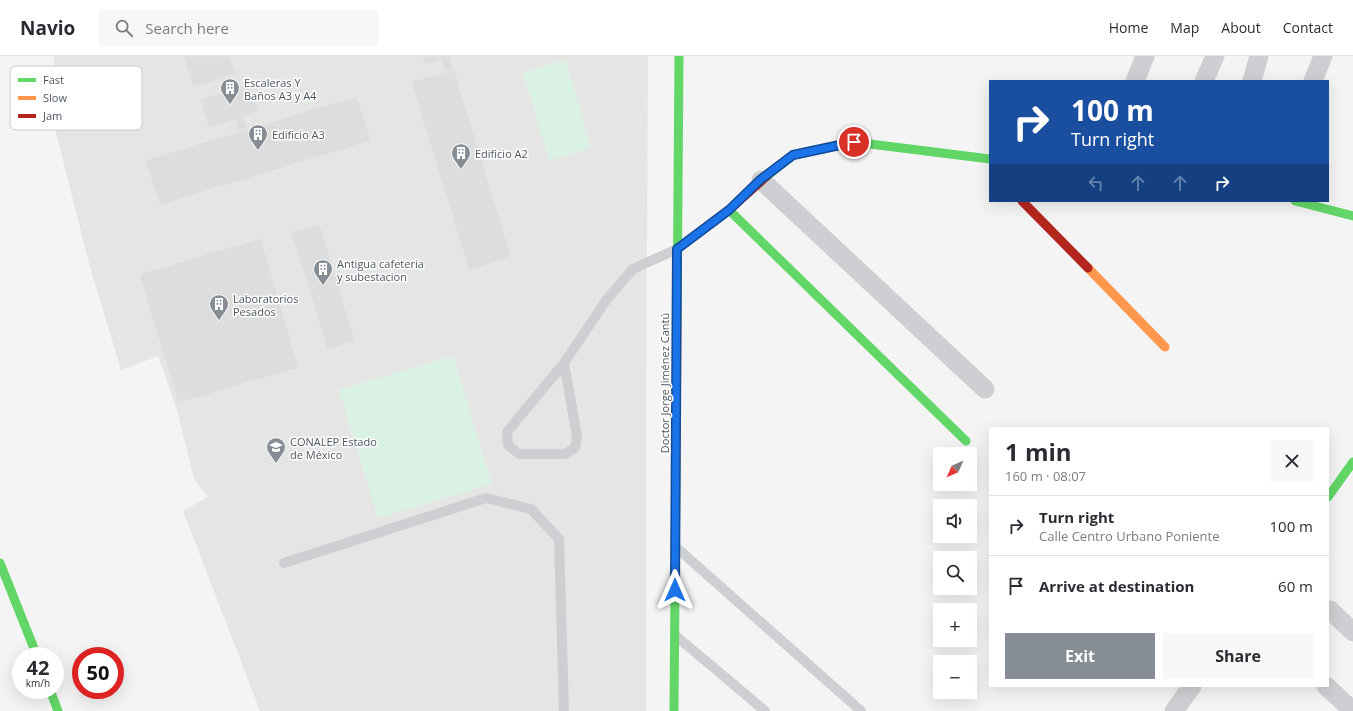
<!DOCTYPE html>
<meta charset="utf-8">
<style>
body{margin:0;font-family:"Open Sans",sans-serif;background:#f7f7f7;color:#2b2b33;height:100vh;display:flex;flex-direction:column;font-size:15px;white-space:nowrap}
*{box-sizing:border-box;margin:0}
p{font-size:13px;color:#7c7c81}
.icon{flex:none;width:22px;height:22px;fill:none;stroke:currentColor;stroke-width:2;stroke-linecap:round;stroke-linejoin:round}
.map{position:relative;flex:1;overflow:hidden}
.side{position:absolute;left:989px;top:371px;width:340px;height:260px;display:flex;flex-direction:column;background:#fff;border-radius:0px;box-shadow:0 4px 16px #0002}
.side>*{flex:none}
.top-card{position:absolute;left:989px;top:24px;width:340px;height:122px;border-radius:0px;box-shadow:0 4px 16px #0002;background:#1a4fa0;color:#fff;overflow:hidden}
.needle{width:26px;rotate:225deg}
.controls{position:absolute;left:933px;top:391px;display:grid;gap:8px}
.controls a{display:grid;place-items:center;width:44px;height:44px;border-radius:0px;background:#fff;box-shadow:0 4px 16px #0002;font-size:20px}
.speed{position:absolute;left:12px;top:591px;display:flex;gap:8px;font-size:20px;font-weight:700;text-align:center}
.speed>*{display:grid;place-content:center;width:52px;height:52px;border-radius:50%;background:#fff;box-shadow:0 4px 16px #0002;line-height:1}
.speed small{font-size:10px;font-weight:400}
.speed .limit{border:6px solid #d22;background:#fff;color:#111}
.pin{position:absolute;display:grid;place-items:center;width:34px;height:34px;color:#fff;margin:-17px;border:2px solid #fff;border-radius:50%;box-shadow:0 1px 4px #0007}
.me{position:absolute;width:44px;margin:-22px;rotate:0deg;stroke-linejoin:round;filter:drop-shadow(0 0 3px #0008)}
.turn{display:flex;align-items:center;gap:14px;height:84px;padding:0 16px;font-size:18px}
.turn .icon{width:52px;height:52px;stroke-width:2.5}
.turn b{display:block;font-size:28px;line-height:34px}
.lanes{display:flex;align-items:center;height:38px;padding:0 16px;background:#0003;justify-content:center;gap:20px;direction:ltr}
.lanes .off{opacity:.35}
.round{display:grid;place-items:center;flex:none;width:42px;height:42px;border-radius:0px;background:#f7f7f7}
.head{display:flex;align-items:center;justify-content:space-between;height:68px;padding:0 16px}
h1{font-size:24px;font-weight:700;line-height:30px}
.primary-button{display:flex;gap:8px;margin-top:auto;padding:8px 16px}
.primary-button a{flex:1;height:46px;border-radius:0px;background:#868d94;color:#fff;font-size:16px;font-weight:700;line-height:46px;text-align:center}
.primary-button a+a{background:#f7f7f7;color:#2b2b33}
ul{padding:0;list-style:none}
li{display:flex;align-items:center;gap:12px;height:60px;padding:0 16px;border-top:1px solid #e1e1e2}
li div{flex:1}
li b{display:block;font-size:15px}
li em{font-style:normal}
header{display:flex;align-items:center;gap:24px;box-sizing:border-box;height:56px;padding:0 20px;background:#fff;border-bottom:1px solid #e1e1e2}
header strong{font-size:19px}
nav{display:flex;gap:22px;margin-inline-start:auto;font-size:14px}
.search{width:280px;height:36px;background:#f7f7f7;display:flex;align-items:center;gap:10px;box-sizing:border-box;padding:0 14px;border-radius:0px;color:#7c7c81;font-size:15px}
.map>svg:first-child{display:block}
.education{fill:#e6e5e6}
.green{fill:#daf2e4}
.building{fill:#ddddde;stroke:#e5e6e7}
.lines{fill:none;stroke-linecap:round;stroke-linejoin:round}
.lane{stroke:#cdcfd2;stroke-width:10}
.street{stroke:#cdcfd2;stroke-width:19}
.fast{stroke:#63d668;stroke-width:9}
.slow{stroke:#ff974d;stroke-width:9}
.jam{stroke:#b3261e;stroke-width:9}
.route-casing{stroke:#114b97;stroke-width:10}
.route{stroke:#1a73e8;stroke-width:7}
.labels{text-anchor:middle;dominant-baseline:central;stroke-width:3;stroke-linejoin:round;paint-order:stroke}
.poi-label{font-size:11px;fill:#4b5560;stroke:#fff;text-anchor:start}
.street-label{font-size:11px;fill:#4b5560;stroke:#fff}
.key{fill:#fff;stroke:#c9cccf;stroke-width:1}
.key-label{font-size:11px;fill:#4b5560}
</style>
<header>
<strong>Navio</strong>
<div class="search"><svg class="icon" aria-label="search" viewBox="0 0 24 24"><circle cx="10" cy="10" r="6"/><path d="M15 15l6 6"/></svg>Search here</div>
<nav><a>Home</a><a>Map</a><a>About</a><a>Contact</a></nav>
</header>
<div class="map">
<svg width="1353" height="655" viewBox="0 0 1353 655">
<rect width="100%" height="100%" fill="#f4f4f4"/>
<path class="education" d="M54,0H648L646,384V655H260L183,455L208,441L194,423L176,351L158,300L121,314L90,211L53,65Z"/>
<path class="green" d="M566,4L591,92L549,104L523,16Z
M453,300L492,428L378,462L339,334Z"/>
<path class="building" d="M183,0H230L236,18L193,31Z
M422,0H455L450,2L454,13L445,16L441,4L425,9Z
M454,13L512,202L469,215L411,26Z
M231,20L234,32L250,27L259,55L243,60L247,72L238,75L235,64L209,72L200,44L225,35L221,23Z
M357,40L371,85L160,149L145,104Z
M320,168L355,285L327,293L291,176Z
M261,182L299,312L178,347L139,218Z"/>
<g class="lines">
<path class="lane" d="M564,307L577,380L575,392L565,398H519L508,389L507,376L564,307L607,243L633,213L677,193
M677,492L861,655
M284,507L486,442L531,453L559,483L564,655
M676,580L765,655"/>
<path class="street" d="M1135,25L1145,0
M1204,25L1215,0
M1252,25L1259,0
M1313,25L1323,0
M761,124L985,333
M1328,557L1330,554L1353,576
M1326,630L1353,655
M1174,655L1192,630"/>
<path class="fast" d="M767,120L793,99L854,86L990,103
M1295,145L1353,160
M729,154L966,385
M677,269L679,0
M1328,441L1353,406
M0,507L37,600
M50,634L58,655
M674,655L676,407"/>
<path class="slow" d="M1088,212L1165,291
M676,407L677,269"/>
<path class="jam" d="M1022,145L1088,212
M677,193L729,154L767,120"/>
</g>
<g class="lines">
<defs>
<path id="route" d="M675,534L677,193L729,154L760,124L793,99L854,86"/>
</defs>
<use href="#route" class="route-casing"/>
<use href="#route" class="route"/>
</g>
<defs>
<symbol id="building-pin" viewBox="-11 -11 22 30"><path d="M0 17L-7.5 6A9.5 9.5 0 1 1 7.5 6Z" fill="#868d94" stroke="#fff"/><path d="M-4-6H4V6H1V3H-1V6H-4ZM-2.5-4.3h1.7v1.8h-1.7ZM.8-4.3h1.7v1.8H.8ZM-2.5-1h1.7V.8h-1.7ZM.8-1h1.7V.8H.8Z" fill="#fff"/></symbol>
<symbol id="school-pin" viewBox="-11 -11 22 30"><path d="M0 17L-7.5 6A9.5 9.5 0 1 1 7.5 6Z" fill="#868d94" stroke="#fff"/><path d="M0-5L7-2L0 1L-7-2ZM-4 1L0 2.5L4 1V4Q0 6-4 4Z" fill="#fff"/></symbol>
</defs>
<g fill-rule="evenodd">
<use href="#building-pin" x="219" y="21" width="22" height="30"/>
<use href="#building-pin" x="247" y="67" width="22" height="30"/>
<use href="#building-pin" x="450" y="86" width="22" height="30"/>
<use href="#building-pin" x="312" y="202" width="22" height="30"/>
<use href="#building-pin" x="208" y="237" width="22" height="30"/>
<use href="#school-pin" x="265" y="380" width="22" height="30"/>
</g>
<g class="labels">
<g class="poi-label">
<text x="244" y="26">Escaleras Y<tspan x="244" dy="13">Baños A3 y A4</tspan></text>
<text x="272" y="78">Edificio A3</text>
<text x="475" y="97">Edificio A2</text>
<text x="337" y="207">Antigua cafeteria<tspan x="337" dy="13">y subestacion</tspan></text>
<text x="233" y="242">Laboratorios<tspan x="233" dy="13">Pesados</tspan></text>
<text x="290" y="385">CONALEP Estado<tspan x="290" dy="13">de México</tspan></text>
</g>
<g class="street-label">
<text transform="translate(664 327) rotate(-90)">Doctor Jorge Jiménez Cantú</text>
</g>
</g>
<rect x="10" y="10" width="132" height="64" rx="6" class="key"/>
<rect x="18" y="22" width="18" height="4" fill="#63d668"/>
<rect x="18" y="40" width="18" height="4" fill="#ff974d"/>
<rect x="18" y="58" width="18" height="4" fill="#b3261e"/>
<g class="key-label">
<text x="43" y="28">Fast</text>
<text x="43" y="46">Slow</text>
<text x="43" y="64">Jam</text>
</g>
</svg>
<div class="controls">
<a><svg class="needle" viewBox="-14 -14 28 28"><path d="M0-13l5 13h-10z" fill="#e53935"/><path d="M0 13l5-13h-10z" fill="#7c7c81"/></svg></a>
<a><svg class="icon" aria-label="sound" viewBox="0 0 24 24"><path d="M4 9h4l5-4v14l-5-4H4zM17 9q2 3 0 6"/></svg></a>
<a><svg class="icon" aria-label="search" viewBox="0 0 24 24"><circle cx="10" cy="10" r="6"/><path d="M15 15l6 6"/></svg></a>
<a>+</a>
<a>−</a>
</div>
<div class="speed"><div>42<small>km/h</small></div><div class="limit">50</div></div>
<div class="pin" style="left:854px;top:86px;background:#d93025"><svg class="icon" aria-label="arrive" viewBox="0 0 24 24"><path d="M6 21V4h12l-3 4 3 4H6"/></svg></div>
<svg class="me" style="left:675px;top:534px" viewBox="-20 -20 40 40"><path d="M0-17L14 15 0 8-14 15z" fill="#1a73e8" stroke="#fff" stroke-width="4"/></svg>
<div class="top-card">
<div class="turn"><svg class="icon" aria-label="right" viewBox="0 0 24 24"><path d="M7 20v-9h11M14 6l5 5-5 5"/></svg><div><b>100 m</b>Turn right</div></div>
<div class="lanes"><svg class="icon off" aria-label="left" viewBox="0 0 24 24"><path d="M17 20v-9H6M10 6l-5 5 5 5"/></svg><svg class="icon off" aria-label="ahead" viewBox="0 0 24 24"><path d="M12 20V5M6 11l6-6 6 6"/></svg><svg class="icon off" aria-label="ahead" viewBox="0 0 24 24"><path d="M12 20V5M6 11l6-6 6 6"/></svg><svg class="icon" aria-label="right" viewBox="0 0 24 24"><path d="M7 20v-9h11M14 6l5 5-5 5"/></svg></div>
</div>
<section class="side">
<div class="head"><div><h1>1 min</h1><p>160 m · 08:07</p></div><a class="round"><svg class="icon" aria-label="close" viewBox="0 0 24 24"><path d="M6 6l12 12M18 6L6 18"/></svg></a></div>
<ul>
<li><svg class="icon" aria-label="right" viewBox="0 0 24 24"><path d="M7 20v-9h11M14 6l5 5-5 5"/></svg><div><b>Turn right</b><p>Calle Centro Urbano Poniente</p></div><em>100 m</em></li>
<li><svg class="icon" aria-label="arrive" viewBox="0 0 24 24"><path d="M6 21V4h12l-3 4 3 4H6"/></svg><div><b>Arrive at destination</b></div><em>60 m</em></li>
</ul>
<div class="primary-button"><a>Exit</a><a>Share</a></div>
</section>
</div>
